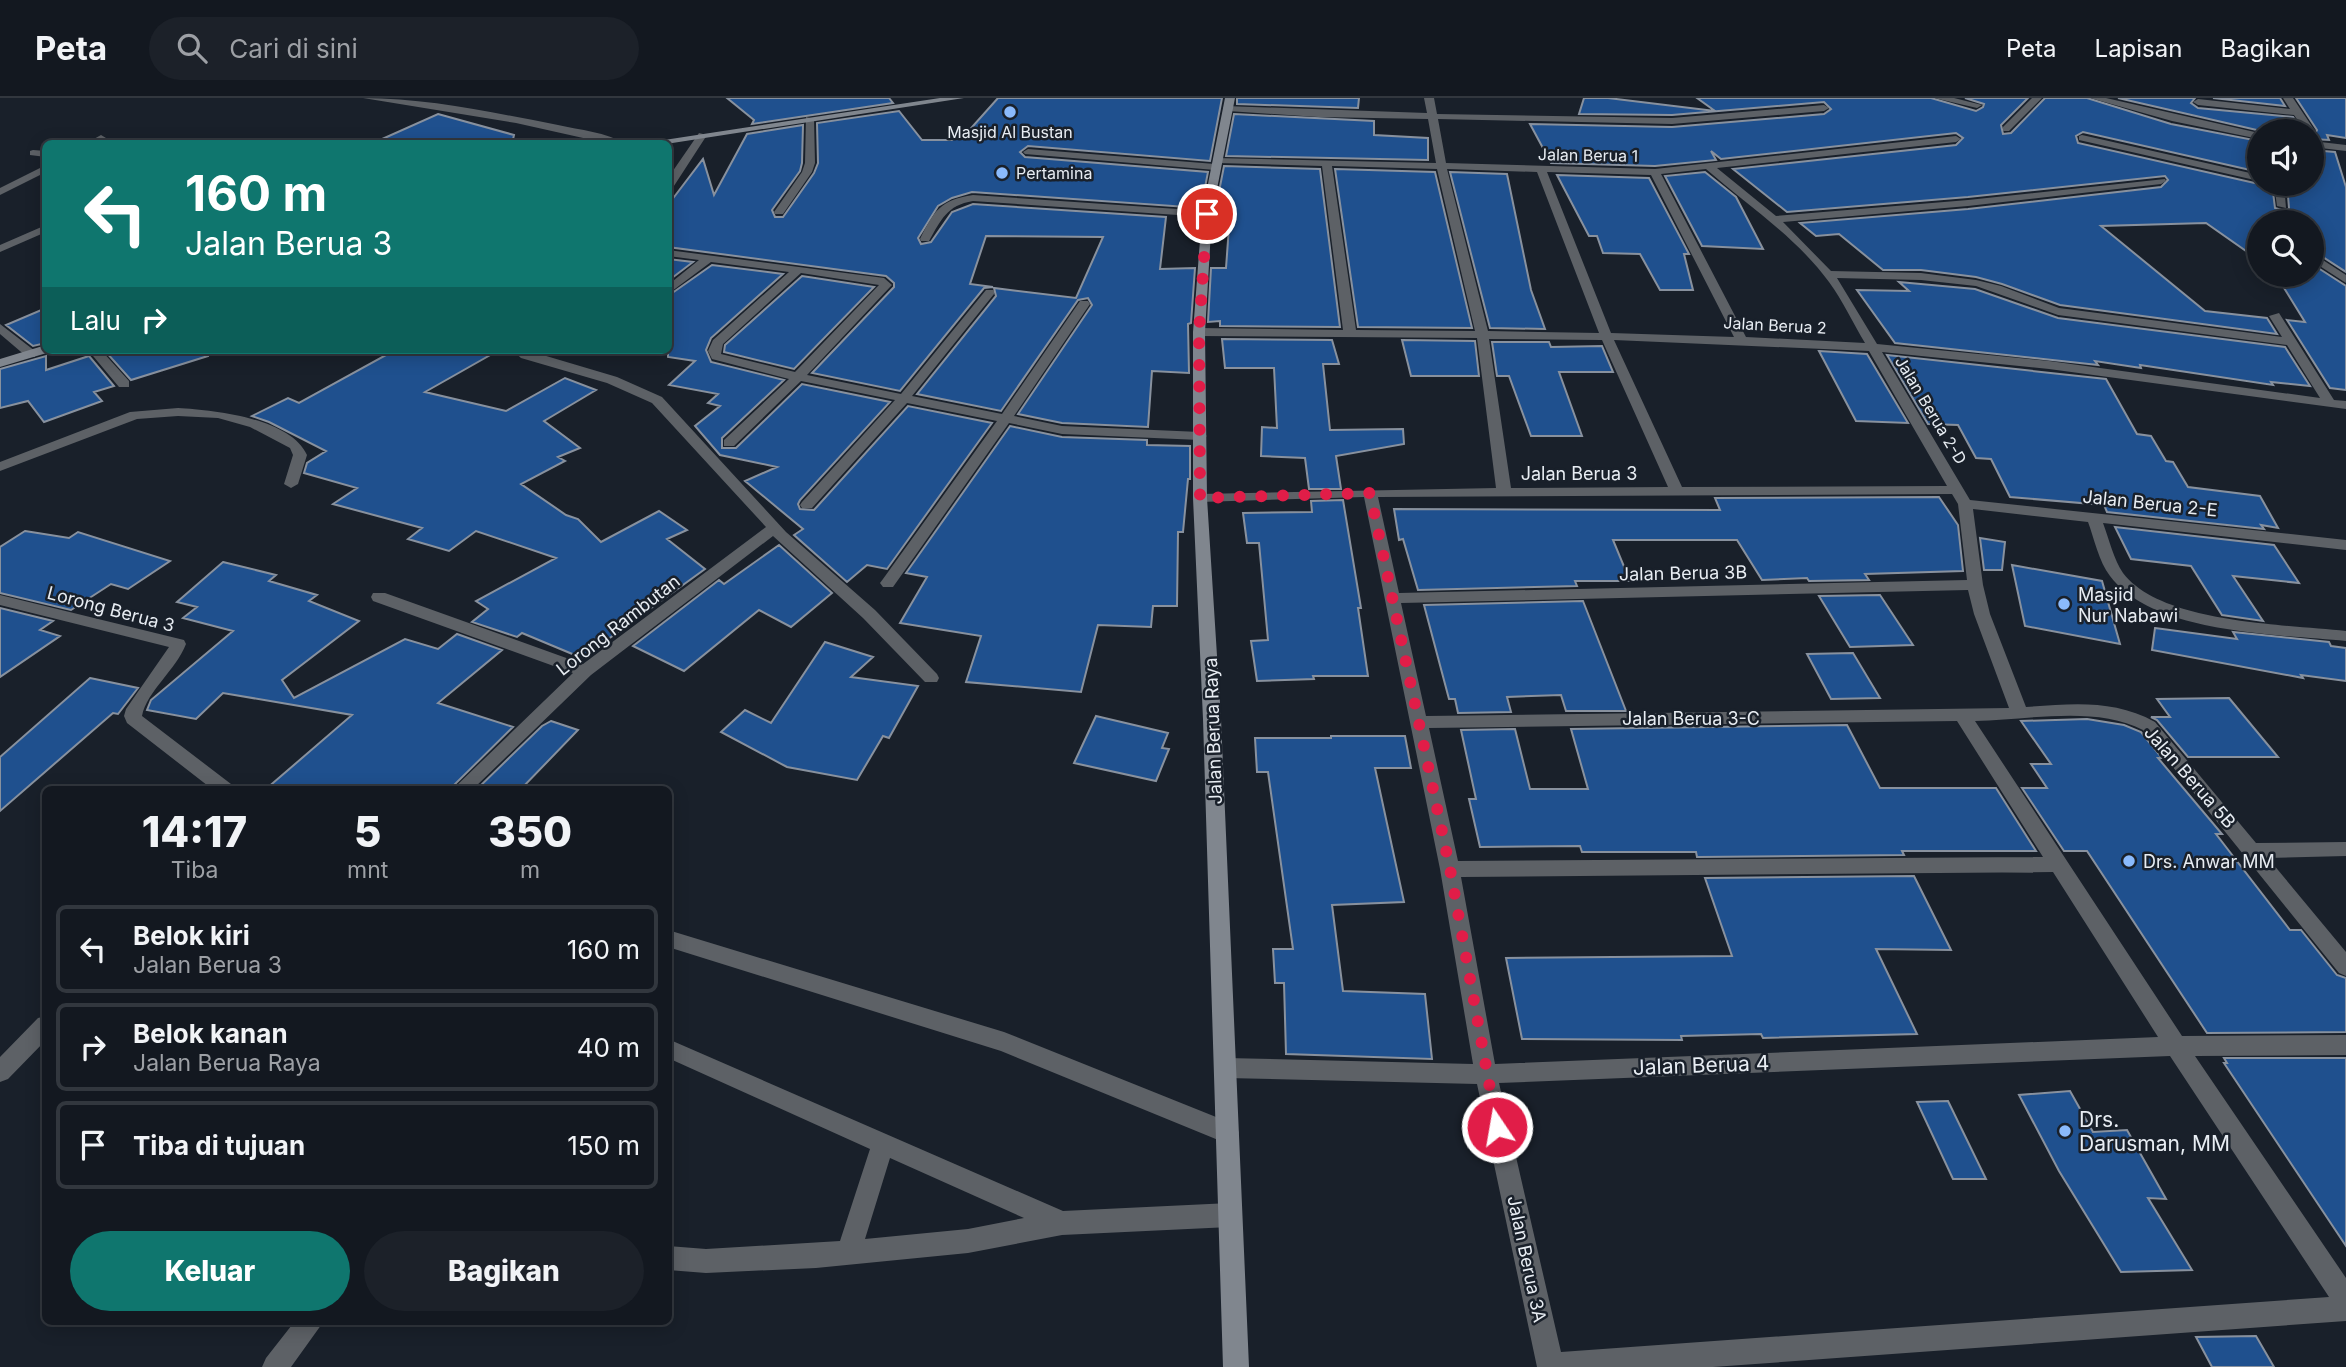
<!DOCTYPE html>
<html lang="id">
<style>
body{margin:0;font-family:Inter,sans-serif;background:#1c2129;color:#f1f3f6;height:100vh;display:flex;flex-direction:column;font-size:26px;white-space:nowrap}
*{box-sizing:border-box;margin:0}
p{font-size:23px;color:#9da0a5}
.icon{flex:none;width:38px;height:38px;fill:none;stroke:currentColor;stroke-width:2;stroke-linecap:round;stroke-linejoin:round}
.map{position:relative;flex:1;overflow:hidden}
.sheet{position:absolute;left:42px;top:688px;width:630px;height:539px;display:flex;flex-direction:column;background:#131820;border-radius:10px;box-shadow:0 4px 18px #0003,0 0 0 2px #32373e}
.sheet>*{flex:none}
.banner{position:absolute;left:42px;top:42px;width:630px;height:214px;border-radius:10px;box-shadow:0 4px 18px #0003,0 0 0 2px #32373e;background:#0f766e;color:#fff;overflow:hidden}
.controls{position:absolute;left:2247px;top:21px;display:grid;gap:14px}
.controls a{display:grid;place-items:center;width:77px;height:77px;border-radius:50%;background:#131820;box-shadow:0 4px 18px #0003,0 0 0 2px #32373e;font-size:35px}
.pin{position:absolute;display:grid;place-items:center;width:60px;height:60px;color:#fff;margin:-30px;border:4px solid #fff;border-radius:50%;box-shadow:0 2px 7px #0007}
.me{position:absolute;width:77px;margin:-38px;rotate:348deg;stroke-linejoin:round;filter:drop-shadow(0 0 5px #0008)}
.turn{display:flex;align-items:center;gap:24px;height:147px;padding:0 28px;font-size:32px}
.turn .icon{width:91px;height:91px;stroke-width:2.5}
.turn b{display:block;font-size:49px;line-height:60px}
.then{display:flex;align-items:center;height:66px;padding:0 28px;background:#0003;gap:14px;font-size:26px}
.eta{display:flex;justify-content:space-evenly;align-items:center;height:119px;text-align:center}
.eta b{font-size:42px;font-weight:800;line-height:49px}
.primary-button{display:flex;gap:14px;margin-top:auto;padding:14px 28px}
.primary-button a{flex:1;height:80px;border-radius:42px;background:#0f766e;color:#fff;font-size:28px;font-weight:800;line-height:80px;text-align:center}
.primary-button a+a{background:#1c2129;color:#f1f3f6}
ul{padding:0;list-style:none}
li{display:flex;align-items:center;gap:21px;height:88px;margin:0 14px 10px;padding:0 14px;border:4px solid #32373e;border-radius:10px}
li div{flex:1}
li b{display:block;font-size:26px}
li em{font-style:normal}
header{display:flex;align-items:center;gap:42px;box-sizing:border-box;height:98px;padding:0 35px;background:#131820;border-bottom:2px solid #32373e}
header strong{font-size:33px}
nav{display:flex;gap:38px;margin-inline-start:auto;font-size:24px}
.search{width:490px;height:63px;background:#1c2129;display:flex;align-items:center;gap:18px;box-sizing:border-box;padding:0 24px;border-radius:38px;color:#9da0a5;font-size:26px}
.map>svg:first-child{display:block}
.building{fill:#1f508e;stroke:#88919e;stroke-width:2}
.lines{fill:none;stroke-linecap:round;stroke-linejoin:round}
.street{fill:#5d6166;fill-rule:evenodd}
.secondary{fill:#80868e;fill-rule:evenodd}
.route{stroke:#e11d48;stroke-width:12;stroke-dasharray:0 21.6}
.poi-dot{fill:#8abafc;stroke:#19202a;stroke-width:2.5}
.labels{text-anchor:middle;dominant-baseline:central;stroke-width:5;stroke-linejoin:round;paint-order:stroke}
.far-poi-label{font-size:16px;fill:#e8edf3;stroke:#19202a}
.far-street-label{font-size:16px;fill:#e8edf3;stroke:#19202a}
.street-label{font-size:18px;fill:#e8edf3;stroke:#19202a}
.poi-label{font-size:18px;fill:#e8edf3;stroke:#19202a;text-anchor:start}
.near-street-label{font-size:21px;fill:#e8edf3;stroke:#19202a}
.near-poi-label{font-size:21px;fill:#e8edf3;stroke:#19202a;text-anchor:start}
</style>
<header>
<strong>Peta</strong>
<div class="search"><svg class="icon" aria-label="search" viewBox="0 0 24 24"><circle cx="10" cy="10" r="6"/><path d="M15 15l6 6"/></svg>Cari di sini</div>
<nav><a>Peta</a><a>Lapisan</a><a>Bagikan</a></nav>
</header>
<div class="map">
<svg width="2346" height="1269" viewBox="0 0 2346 1269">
<rect width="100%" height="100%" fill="#19202a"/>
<path class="building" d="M727,0H889L893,5L752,26L754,22Z
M998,0H1222L1210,63L1028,48L1020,54L1025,59L1208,74L1201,110L972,94L952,100L938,108L918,140L921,146L931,144L952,114L973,106L1166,119L1160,171L1195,170L1191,225L1188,226L1189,275L1152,273L1148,329L1062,325L1018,316L1092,207L1088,200L1078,202L1001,313L917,296L996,198L994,190L1076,200L1103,139L986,138L970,186L993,189L984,190L900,293L812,275L894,189V185L886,178L668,149V107L703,61L714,97L747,36L803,27L802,65L800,73L772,112L775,119H783L814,75L818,65L817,25L899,13L922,42H952L957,37H965Z
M1237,0H1359L1358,10L1237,6Z
M1584,0H1608L1715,13L1697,0H1931L1976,13L1983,9L1984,6L1965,0H2028L2001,27L2003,36L2011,35L2045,0H2087L2171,26L2259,43V74L2083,34L2076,38L2078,45L2259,86H2272L2275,110L2285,113L2289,110L2287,86H2312V52L2335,54L2346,89V174L2312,152V124H2259V160H2256L2206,125L2101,128L2205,213L2267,220L2277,236L2060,207L2002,186L1976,179L1921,172H1883L1839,136L1816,138L1800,125L1968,111L2161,89L2168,82L2165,78L1968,99L1787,114L1733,71L1956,47L1963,40L1956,35L1721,61L1711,53L1716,62L1655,68L1551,65L1530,26L1672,29L1824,16L1831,11L1824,4L1672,17L1579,16Z
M2118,0H2195L2191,5L2198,10L2293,19L2302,33H2261Z
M2213,0H2280L2285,8Z
M2296,0H2346V40L2327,37L2329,42L2312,41L2317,32Z
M438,16L514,37L512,46H371Z
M1234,16L1374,23V37L1428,40V62L1226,58Z
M1224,68L1320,71L1340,229L1220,228V223L1208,224L1211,170H1226L1230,115L1215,114Z
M1335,71L1435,74L1472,230L1358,229Z
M1450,74L1507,76L1531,192L1545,231L1490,230Z
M1705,74L1736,99L1763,151L1702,148L1665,78Z
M1557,77L1649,80L1689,156H1684L1693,192H1660L1640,156L1603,155L1597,138H1589Z
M668,161L693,164L668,183Z
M2312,166L2346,188V292L2330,290L2287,222L2305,224L2276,177H2312Z
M712,167L783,176L711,240L706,252L711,264L784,282L722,340V350H736L802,286L890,304L800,402L798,406L800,411L814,412L908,308L992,325L887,471L867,467L847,484L794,437L803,431L745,383L777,369L720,357L695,328L720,308L708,305L718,296L669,287L695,263L668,259V198Z
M802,178L874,189L794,271L724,254L725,247Z
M1899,184L1975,191L2058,220L2285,249L2310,288L2271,284L2273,287L2140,267L2141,270L2095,263L2098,267L1895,245L1857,192L1909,193Z
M46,210V245L33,248L6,227Z
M1222,241L1332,242L1339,266H1323L1330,332L1403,331L1404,346L1336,358L1341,391H1309L1305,360L1261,358L1262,329L1277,330L1274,270H1225Z
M1402,242L1475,243L1479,278H1411Z
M1492,244H1549L1551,249L1602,248L1613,274H1559L1582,338H1531L1509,278H1497Z
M207,252L208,258L131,282L105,253Z
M395,252H499L425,294L506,313L565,280L596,292L544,323L580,350L558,359L565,363L521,386L566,417L578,421L601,444L659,413L687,432L667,441L705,471L582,560L522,535L517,539L472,524L488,511L476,503L556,460L476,433L449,453L408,441L422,430L333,406L357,390L304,375L307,365L326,353L269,324L252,318L288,300L299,305Z
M1819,253L1867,256L1908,325L1856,323Z
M1887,257L2106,281L2137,336L2151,338L2166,363L2173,364L2188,389L2260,398L2278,430L2261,427L2264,431L2107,414L2104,407L2010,399L1991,361L1976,360L1958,327L1928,326Z
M46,258V272L89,258L114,288L94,294L102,303L44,324L28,303L0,310V271Z
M1010,328L1062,339L1147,342V347L1190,348V381H1188L1183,434H1178L1177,508H1153L1151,529L1098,527L1081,594L966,584L981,538L900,525L927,479L906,475Z
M1939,399L1958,427L1963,473L1865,476L1869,482L1809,483L1807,480L1762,482L1737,442H1613L1630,483H1575L1577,488L1418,492L1403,441L1399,442L1394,411L1720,412L1715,400Z
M1343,402L1361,510H1358L1368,578H1313L1314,581L1257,583L1251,543L1268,542L1259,445H1247L1243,415L1312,414L1311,403Z
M2115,429L2274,447L2299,485L2233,478L2263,523L2222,517L2191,468L2131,461Z
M25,433L69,440L78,434L170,463L128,491L111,486L71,512L0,495V449Z
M1980,440L2005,444L2002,472H1984Z
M779,447L832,495L791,529L759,512L684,573L633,548L719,482L724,486Z
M223,464L276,477L269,483L317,497L309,503L359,523L282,582L294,600L405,541L438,551L457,536L502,552L438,605L513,629L450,691H266L352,617L223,595L196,621L147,612L151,602L233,533L183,520L197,509L177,504Z
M2012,467L2102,483L2120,546L2025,528Z
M1880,497L1913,547L1850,549L1819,498Z
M1583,503L1626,613H1566L1561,597L1507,599L1511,614L1458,615L1455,601H1449L1424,507Z
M0,510L53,523L40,532L60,538L0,579Z
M2155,530L2237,541L2233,534L2329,544L2331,548L2346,550V583L2301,577L2303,580L2152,552Z
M825,544L873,559L851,579L918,588L889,640L883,638L857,682L787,669L721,634L745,612L771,625Z
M1853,555L1880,600L1831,601L1807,556Z
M90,580L138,590L118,616L113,615L0,713V659Z
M2229,600L2278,659H2188L2157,622L2151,619H2170L2157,601Z
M1096,618L1168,635L1162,650L1169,651L1156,683L1074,665Z
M2087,621L2124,627L2141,634L2162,660H2158L2222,736H2216L2290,832H2301L2337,877L2346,880V934L2207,935L2087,753H2064L2022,690H2047L2031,666H2051L2021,623Z
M551,623L578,632L521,691H477L542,628Z
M1847,627L1880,690H1996L2036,753H1902L1904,757L1697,759L1696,754H1582L1580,748L1480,749L1469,701H1476L1461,632L1515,631L1530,691H1588L1571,631Z
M1331,638H1405L1411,670H1375L1404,804L1332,807L1343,893L1425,896L1432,961L1286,956L1284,885H1275L1273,851H1293L1268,674H1257L1255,640H1331Z
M1914,778L1951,852L1876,851L1917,936L1763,940L1761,936L1681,938L1682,942L1522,941L1506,860L1732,858L1705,780Z
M2224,960H2346V1148L2224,965H2227Z
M2070,993L2093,1034L2127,1032L2166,1101L2148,1100L2192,1172L2121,1174L2059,1073L2019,997Z
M1948,1003L1986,1081H1953L1917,1004Z
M2256,1238L2274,1269H2212L2196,1239Z"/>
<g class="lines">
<path class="street" d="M363,0C428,0 495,15 558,27C580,32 606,34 626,46H610L516,25Z
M1424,0H1434L1437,16L1672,20L1824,7L1829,10L1824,13L1672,26L1438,21L1446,65L1655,71L1956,38L1961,41L1956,44L1717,70L1776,118L1968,102L2165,81L2166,83L2161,86L1968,108L1783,124L1831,173L1921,175L1976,182L2001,188L2059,210L2282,239L2269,218L2279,215L2334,302L2346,303V311L2049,271L1882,254L1970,402L2346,442V452L2103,425C2109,441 2114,462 2123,475C2162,526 2285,526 2346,533V543C2278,536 2153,536 2110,478C2099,464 2094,440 2088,424L1973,411L1983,487L1990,516L2026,609C2072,606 2113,601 2155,624L2256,745L2346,744V758L2268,760L2346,854V878L2339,875L2143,632C2096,607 2027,622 1975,623L2182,938L2346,937V957L2195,958L2346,1180V1223L1713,1269H1537L1477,986L1226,980L1218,977L1215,970L1218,963L1226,960L1473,966L1440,771L1364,399L1200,404L1193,400L1200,396L1496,390L1477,240L1199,238L1193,234L1199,230L1343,232L1322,68L1218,65L1214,64V60L1436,65L1428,21L1318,19L1228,13L1223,10L1225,8L1427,15ZM1332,68L1437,71L1475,233L1356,232ZM1447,71L1537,74L1599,235L1488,233ZM1706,71C1748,108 1796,139 1829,184C1843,203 1853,225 1865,245L1746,239L1661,76ZM1547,74L1651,77L1734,239L1611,235ZM1837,180L1921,182L1976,188L2058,217L2287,247L2320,300L2049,263L1877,246ZM1489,241L1602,242L1668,389L1511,390ZM1614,242L1869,253L1947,388L1682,389ZM1952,396L1958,406L1967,482L1399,495L1378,399ZM1968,492L1974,516L2009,610L1426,618L1401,505ZM1957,623L2043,759L1458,763L1429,630ZM2053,774L2158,939L1495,966L1461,779ZM2170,958L2329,1199L1561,1254L1499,985Z
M1934,0H1954L1982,7L1977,10Z
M2032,0H2042L2009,33H2003V29Z
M2090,0H2106L2259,35V41L2172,23Z
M2283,0H2293L2315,33L2313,35L2305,33L2294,17L2198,7L2193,4L2198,1L2290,11Z
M806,19L814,21L815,65L812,74L783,116H775L774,114L802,74L805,65Z
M699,35L707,37L672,91L668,92V80Z
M101,37L106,40L98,46H85Z
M2082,37L2259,77V83L2079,42V38Z
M2312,43L2346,47V53L2312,49Z
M1028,51L1215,66L1220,69L1215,72L1025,56L1023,54Z
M33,52L46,53V59L30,57V53Z
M46,67V74L0,97V90Z
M2274,86H2284L2286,110L2277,108Z
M973,97L1207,113L1212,116L1207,119L973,103C947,107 941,122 929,143H921L920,141C934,113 940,102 973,97Z
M46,127V134L0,154V147Z
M668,152L884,180L892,187L890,189L807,277L901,296L986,192H994V196L912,298L1002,316L1080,203H1088L1090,206L1014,318L1062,328L1200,334L1207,338L1200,342L1062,336L1009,325L893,489H883L880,485L883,481L997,323L907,305L812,410H802L800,407L802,404L895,302L801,283L734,348H724V342L789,281L712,261L708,253L713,242L789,174L711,164L668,196V187L699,162L668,158ZM801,175L879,187L795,274L721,256L723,246Z
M2312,155L2346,177V185L2312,163Z
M0,226L35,253V259H27L0,236Z
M88,252H101L129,283V289H119Z
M512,252H526L617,279L662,299L786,434L875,512L937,576L939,580L937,584H925L863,520L773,438L591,577L473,691H453L573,575L373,503L371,499L373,495H385L583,566L766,429L652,305L607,285L521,260Z
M178,310C214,312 290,320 307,357L298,386L291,390L284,386L293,357L290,350L250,329L218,320L178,318L137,321L0,373V364L130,314Z
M0,497L184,542L186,546C176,572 147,593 142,618L231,686L234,691H212L127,625L124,618L126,611L169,549L0,507Z
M668,832L1004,934L1236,1027L1239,1035L1236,1043L1228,1046L1001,953L668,849Z
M46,918V942L8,981L0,984V959L38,920Z
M668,941L1063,1113L1230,1105L1238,1109L1242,1117L1238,1125L1230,1129L1062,1137L968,1155L816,1170L706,1175L668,1172V1148L706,1151L840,1143L870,1051L668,960ZM890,1060L1024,1120L968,1131L865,1141Z
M295,1223H324L291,1269H262L266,1260Z"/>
<path class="secondary" d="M940,0H964L666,46H638Z
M1225,0H1235L1212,116L1205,234L1207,400L1221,621L1249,1269H1223L1203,621L1193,400V234L1202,116Z
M46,247V252L50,254L0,269V261Z"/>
</g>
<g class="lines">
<path class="route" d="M1207,116L1199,234L1200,400L1370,395L1450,771L1497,1029"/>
</g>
<g class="poi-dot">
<circle cx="1010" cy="14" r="7"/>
<circle cx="1002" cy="75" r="7"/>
<circle cx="2064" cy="506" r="7"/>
<circle cx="2129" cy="763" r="7"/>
<circle cx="2065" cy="1033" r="7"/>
</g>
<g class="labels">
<g class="far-poi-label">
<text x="1010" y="34">Masjid Al Bustan</text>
<text x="1016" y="75" text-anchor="start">Pertamina</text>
</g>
<g class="far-street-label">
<text transform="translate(1588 57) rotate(1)">Jalan Berua 1</text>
<text transform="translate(1775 227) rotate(3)">Jalan Berua 2</text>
<text transform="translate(1931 312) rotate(59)">Jalan Berua 2-D</text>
</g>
<g class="street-label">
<text x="1579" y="375">Jalan Berua 3</text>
<text transform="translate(2150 405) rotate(6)">Jalan Berua 2-E</text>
<text transform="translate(1683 475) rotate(-1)">Jalan Berua 3B</text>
<text transform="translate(111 511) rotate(15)">Lorong Berua 3</text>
<text transform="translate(618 527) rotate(-38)">Lorong Rambutan</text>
<text x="1691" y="620">Jalan Berua 3-C</text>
<text transform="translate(1213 633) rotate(-92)">Jalan Berua Raya</text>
<text transform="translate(2190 679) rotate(49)">Jalan Berua 5B</text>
<text transform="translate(1527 1161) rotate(78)">Jalan Berua 3A</text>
</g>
<g class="poi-label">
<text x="2078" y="496">Masjid<tspan x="2078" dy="21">Nur Nabawi</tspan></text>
<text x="2143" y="763">Drs. Anwar MM</text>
</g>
<g class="near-street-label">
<text transform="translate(1701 967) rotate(-2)">Jalan Berua 4</text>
</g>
<g class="near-poi-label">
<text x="2079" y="1021">Drs.<tspan x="2079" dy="24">Darusman, MM</tspan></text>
</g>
</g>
</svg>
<div class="controls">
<a><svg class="icon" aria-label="sound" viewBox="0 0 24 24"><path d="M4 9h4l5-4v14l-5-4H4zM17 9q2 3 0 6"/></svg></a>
<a><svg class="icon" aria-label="search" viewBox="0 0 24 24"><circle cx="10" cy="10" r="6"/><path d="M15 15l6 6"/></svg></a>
</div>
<div class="pin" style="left:1207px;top:116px;background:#d93025"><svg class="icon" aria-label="arrive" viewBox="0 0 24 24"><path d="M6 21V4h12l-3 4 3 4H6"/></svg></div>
<svg class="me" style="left:1497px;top:1029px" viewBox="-20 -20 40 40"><circle r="17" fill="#e11d48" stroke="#fff" stroke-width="3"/><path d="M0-11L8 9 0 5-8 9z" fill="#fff"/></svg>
<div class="banner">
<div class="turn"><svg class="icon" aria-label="left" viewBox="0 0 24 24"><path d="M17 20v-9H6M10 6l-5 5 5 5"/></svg><div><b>160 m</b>Jalan Berua 3</div></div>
<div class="then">Lalu<svg class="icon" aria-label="right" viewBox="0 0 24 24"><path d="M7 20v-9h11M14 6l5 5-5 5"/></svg></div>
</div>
<section class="sheet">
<div class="eta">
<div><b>14:17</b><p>Tiba</p></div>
<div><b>5</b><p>mnt</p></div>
<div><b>350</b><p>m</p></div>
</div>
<ul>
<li><svg class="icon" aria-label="left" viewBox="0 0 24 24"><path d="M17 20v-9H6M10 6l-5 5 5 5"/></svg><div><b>Belok kiri</b><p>Jalan Berua 3</p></div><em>160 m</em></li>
<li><svg class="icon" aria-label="right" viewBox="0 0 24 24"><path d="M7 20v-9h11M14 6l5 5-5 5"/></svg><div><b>Belok kanan</b><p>Jalan Berua Raya</p></div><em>40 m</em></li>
<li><svg class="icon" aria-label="arrive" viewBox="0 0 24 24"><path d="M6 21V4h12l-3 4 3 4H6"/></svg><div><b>Tiba di tujuan</b></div><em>150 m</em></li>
</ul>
<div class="primary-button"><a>Keluar</a><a>Bagikan</a></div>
</section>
</div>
